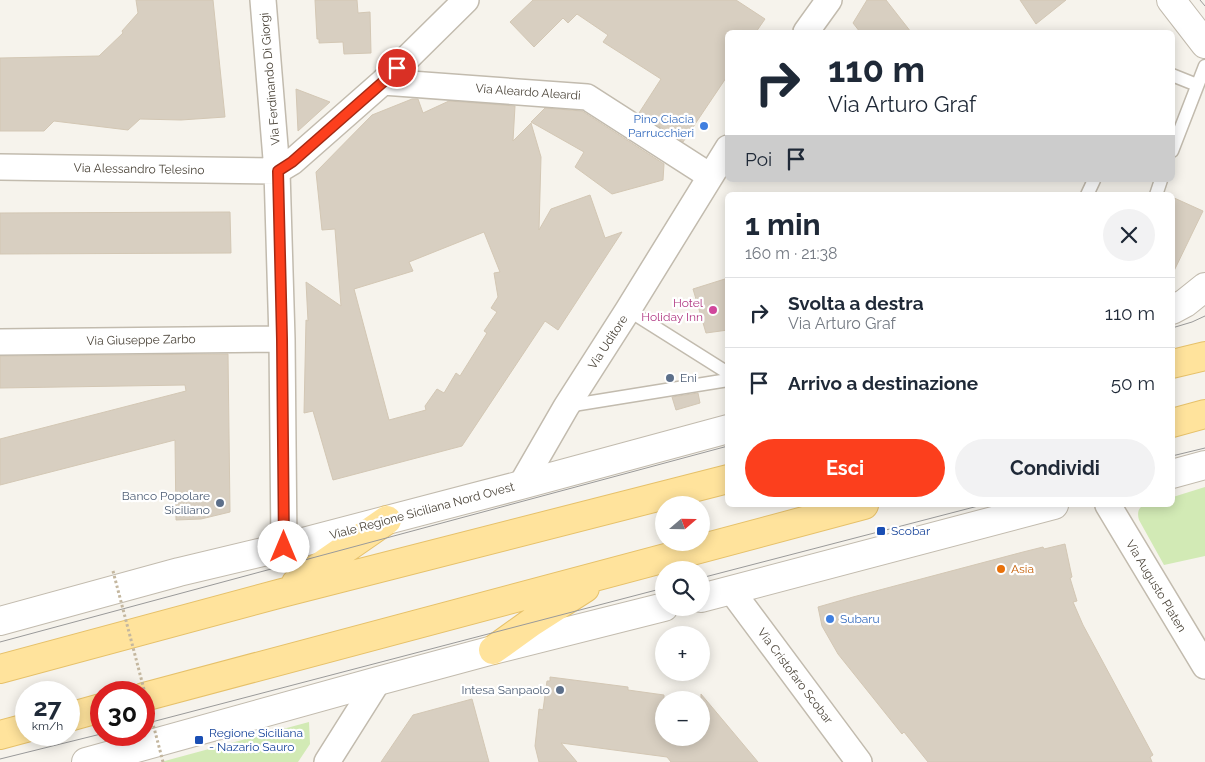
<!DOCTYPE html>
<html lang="it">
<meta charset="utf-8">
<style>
body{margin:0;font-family:Raleway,sans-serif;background:#f2f2f3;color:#1f2937;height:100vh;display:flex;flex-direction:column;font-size:19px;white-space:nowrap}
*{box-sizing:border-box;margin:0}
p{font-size:16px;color:#747a83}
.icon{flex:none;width:28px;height:28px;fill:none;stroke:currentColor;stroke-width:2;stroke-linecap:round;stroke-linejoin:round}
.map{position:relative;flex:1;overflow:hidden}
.side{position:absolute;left:725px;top:192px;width:450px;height:315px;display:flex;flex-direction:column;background:#fff;border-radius:8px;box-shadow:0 2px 12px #0003}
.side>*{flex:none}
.top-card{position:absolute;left:725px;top:30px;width:450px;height:152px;border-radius:8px;box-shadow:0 2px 12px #0003;background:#fff;color:#1f2937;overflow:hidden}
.needle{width:32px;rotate:70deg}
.buttons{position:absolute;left:655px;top:496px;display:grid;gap:10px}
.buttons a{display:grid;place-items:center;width:55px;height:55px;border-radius:50%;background:#fff;box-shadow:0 2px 12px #0003;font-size:25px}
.speed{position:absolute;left:15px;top:681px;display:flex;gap:10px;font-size:25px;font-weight:700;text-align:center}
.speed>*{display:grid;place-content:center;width:65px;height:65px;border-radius:50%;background:#fff;box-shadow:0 2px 12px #0003;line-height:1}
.speed small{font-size:12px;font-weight:400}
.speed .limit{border:8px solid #d22;background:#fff;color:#111}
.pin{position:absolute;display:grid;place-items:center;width:42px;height:42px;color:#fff;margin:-21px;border:2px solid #fff;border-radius:50%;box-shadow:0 1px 5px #0007}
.me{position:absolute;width:55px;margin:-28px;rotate:0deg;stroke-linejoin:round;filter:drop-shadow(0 0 4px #0008)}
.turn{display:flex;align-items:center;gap:18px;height:105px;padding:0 20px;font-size:22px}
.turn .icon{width:65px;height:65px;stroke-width:2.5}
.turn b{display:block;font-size:35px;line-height:42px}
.then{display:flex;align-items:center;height:48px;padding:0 20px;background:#0003;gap:10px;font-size:19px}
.round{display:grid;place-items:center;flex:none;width:52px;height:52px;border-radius:26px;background:#f2f2f3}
.headline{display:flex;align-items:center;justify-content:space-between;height:85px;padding:0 20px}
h1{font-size:30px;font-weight:700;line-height:38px}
.primary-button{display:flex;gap:10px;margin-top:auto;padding:10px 20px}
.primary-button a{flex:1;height:58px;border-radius:30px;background:#fc3f1d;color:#fff;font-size:20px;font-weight:700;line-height:58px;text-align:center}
.primary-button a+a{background:#f2f2f3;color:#1f2937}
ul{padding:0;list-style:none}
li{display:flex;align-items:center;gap:15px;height:70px;padding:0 20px;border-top:1px solid #e0e1e3}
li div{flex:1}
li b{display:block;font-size:19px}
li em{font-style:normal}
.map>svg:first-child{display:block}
.green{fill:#d2eab5}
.building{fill:#d8cfc1;stroke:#d3c7b4;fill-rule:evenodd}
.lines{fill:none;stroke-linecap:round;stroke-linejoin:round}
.service-casing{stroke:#c2bbae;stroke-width:15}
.minor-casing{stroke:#c2bbae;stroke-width:28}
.tertiary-casing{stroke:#c2bbae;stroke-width:30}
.primary-casing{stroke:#e6c16a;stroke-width:30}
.service{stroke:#fff;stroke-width:12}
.minor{stroke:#fff;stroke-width:25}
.tertiary{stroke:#fff;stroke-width:28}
.primary{stroke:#ffe39c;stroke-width:28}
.tram{stroke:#9a9a9a;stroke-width:1}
.path-bridge{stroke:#c4b79f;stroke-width:3;stroke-dasharray:2.5 2.5;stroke-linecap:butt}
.route-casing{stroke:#a42913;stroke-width:12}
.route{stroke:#fc3f1d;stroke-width:9}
.shop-dot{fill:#3f7fe0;stroke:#fff;stroke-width:2}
.hotel-dot{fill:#d1479c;stroke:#fff;stroke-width:2}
.service-dot{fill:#5c6f8a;stroke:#fff;stroke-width:2}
.transit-dot{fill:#1a4fb4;stroke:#fff;stroke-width:2}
.food-dot{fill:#e8710a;stroke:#fff;stroke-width:2}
.labels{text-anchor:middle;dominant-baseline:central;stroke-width:4.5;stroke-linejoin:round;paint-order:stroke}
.street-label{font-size:12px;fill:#4b4439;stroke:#fff}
.shop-label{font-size:12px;fill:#366cbe;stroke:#fff;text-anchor:end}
.hotel-label{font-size:12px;fill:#b23c85;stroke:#fff;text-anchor:end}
.service-label{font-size:12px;fill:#4e5e75;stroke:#fff;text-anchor:end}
.transit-label{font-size:12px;fill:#164399;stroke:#fff;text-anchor:start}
.food-label{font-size:12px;fill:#c56008;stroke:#fff;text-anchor:start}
</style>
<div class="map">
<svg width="1205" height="762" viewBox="0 0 1205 762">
<rect width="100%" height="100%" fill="#f6f3ec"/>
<path class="green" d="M1205,487V556L1164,565L1139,520C1137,513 1138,508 1144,505H1172L1173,497Z
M309,722L310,744L298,762H161Z"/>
<path class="building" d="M136,0H213L225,117L181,120L140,119L128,130L54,121L44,131H0V58L99,56L123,33L122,31L138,13Z
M315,0H357L358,13L370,12L371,53L344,54L343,42L319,43V39H317Z
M533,0H736L765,19L756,32H728V75L683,142L639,113L661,79L603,42L608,35L577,14L568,23L563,18L534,47L510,22Z
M867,0H886L911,32H860L853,23Z
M1020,0H1066L1036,24Z
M296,89L330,102L298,131Z
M412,99H418L423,113L449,101L515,106L513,141L531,123L541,157L539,230L551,209L590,195L605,238L622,232L558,330L545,321L462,446L333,480L313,411L304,413L306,320L308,321L306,282L341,306L335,229L322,230L316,172L372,115ZM484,232L500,272L494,273L498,297L491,308L497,312L484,331L487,333L460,376L456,373L444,393L437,389L425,406L426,410L389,420L354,289L413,271L409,262Z
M545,108L582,111L664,164L663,180L612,194L575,167L584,152L531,122Z
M1172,197L1203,211L1172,275Z
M230,212L231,253L0,254V213Z
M728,278V330L706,333L693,289Z
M228,354L230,512L201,519L176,520L175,440L0,485V439L186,391L185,385L0,388V356Z
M698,393L700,403L676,410L672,397Z
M1065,544L1072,577L1070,578L1077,601L1073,602L1083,625L1153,755L1150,757L1152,762H928L904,732L902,734L838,654L822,626L818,607L853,597L1023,552L1043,547L1044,549Z
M550,677L628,687V690L664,695V738H701V694L758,762H671L667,757L561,743L577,762H539L535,746L539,709L543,710L547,681H550Z
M472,699L489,762H381L413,715Z"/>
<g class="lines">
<defs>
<path id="service" d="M1172,75L1197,85
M1172,151L1205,66
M1087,195L1094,180
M1156,195L1161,180
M628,310L728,373
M567,406L728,380"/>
<path id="minor" d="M263,0L277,171L282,339L284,547
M806,32L829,0
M383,82L587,97L710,176
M0,167L277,171L292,162L383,82L466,0
M0,342L282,339
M521,485L566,407L628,310L728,148
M1108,505L1205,666
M731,590L859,762
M327,762L378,681"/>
<path id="tertiary" d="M1171,0L1205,44
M1172,310L1185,303L1205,287
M1172,474L1205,465
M701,598L1054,505
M0,621L179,572L284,547L521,485L728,429
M86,762L378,681L493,650L664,607"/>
<path id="primary" d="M1172,364L1205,356
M1172,423L1205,414
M296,583L387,520
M493,650L532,622L585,588
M0,669L282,593L728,479
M144,697L864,505
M69,717L101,708
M0,735L26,728"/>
</defs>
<use href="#service" class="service-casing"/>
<use href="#minor" class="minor-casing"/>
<use href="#tertiary" class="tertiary-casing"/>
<use href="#primary" class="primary-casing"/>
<use href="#service" class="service"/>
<use href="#minor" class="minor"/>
<use href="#tertiary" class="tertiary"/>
<use href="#primary" class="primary"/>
<path class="tram" d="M1200,0L1205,6
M1172,328L1192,322L1205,316
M1172,456L1205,448
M701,578L982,505
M0,642L728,446
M144,724L664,588
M0,759L101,734"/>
<path class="path-bridge" d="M113,571L163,762"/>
</g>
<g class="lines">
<defs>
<path id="route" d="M284,547L282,339L278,171L292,162L383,82L397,68"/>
</defs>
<use href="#route" class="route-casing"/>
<use href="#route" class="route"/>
</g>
<g class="shop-dot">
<circle cx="704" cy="126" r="5"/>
<circle cx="830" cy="619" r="5"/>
</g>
<circle class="hotel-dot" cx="713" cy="310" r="5"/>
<g class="service-dot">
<circle cx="670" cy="378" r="5"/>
<circle cx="220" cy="503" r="5"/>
<circle cx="560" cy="690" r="5"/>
</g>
<g class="transit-dot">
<rect x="876" y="526" width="10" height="10" rx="2.5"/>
<rect x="194" y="735" width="10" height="10" rx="2.5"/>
</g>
<circle class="food-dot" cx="1001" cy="569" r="5"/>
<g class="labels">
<g class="street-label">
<text transform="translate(270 79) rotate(-95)">Via Ferdinando Di Giorgi</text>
<text transform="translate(528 92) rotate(4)">Via Aleardo Aleardi</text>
<text transform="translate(139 169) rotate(1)">Via Alessandro Telesino</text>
<text transform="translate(141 340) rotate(-1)">Via Giuseppe Zarbo</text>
<text transform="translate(608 342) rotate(-57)">Via Uditore</text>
<text transform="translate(422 511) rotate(-15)">Viale Regione Siciliana Nord Ovest</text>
<text transform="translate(1156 586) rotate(59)">Via Augusto Platen</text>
<text transform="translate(795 676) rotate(53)">Via Cristofaro Scobar</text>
</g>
<g class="shop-label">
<text x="694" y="119">Pino Ciacia<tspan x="694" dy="14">Parrucchieri</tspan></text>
<text x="840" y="619" text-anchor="start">Subaru</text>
</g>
<g class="hotel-label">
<text x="703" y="303">Hotel<tspan x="703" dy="14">Holiday Inn</tspan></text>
</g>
<g class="service-label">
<text x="680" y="378" text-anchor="start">Eni</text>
<text x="210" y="496">Banco Popolare<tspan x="210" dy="14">Siciliano</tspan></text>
<text x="550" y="690">Intesa Sanpaolo</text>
</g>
<g class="transit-label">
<text x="891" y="531">Scobar</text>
<text x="209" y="733">Regione Siciliana<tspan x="209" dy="14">- Nazario Sauro</tspan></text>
</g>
<g class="food-label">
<text x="1011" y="569">Asia</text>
</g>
</g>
</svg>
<div class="buttons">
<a><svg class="needle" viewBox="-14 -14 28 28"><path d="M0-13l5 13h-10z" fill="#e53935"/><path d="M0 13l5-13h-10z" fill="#747a83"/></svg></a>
<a><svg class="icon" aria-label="search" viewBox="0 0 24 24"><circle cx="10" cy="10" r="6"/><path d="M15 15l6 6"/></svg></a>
<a>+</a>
<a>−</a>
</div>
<div class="speed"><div>27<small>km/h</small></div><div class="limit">30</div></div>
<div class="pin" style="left:397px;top:68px;background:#d93025"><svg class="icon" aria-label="arrive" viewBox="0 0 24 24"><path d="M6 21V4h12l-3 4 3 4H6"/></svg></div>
<svg class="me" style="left:284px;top:547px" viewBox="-20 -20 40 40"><circle r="19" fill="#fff"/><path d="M0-13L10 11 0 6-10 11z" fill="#fc3f1d"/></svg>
<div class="top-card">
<div class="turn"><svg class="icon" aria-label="right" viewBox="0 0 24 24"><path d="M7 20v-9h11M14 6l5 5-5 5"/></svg><div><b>110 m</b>Via Arturo Graf</div></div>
<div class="then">Poi<svg class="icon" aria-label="arrive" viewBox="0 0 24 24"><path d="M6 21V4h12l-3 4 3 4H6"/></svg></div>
</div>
<section class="side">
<div class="headline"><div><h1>1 min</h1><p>160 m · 21:38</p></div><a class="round"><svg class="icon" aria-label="close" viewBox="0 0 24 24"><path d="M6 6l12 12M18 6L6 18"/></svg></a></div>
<ul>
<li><svg class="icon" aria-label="right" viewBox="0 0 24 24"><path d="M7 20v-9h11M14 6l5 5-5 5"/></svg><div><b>Svolta a destra</b><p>Via Arturo Graf</p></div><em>110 m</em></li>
<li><svg class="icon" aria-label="arrive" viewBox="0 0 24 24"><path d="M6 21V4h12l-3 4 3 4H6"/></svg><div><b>Arrivo a destinazione</b></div><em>50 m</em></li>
</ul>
<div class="primary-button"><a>Esci</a><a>Condividi</a></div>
</section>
</div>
